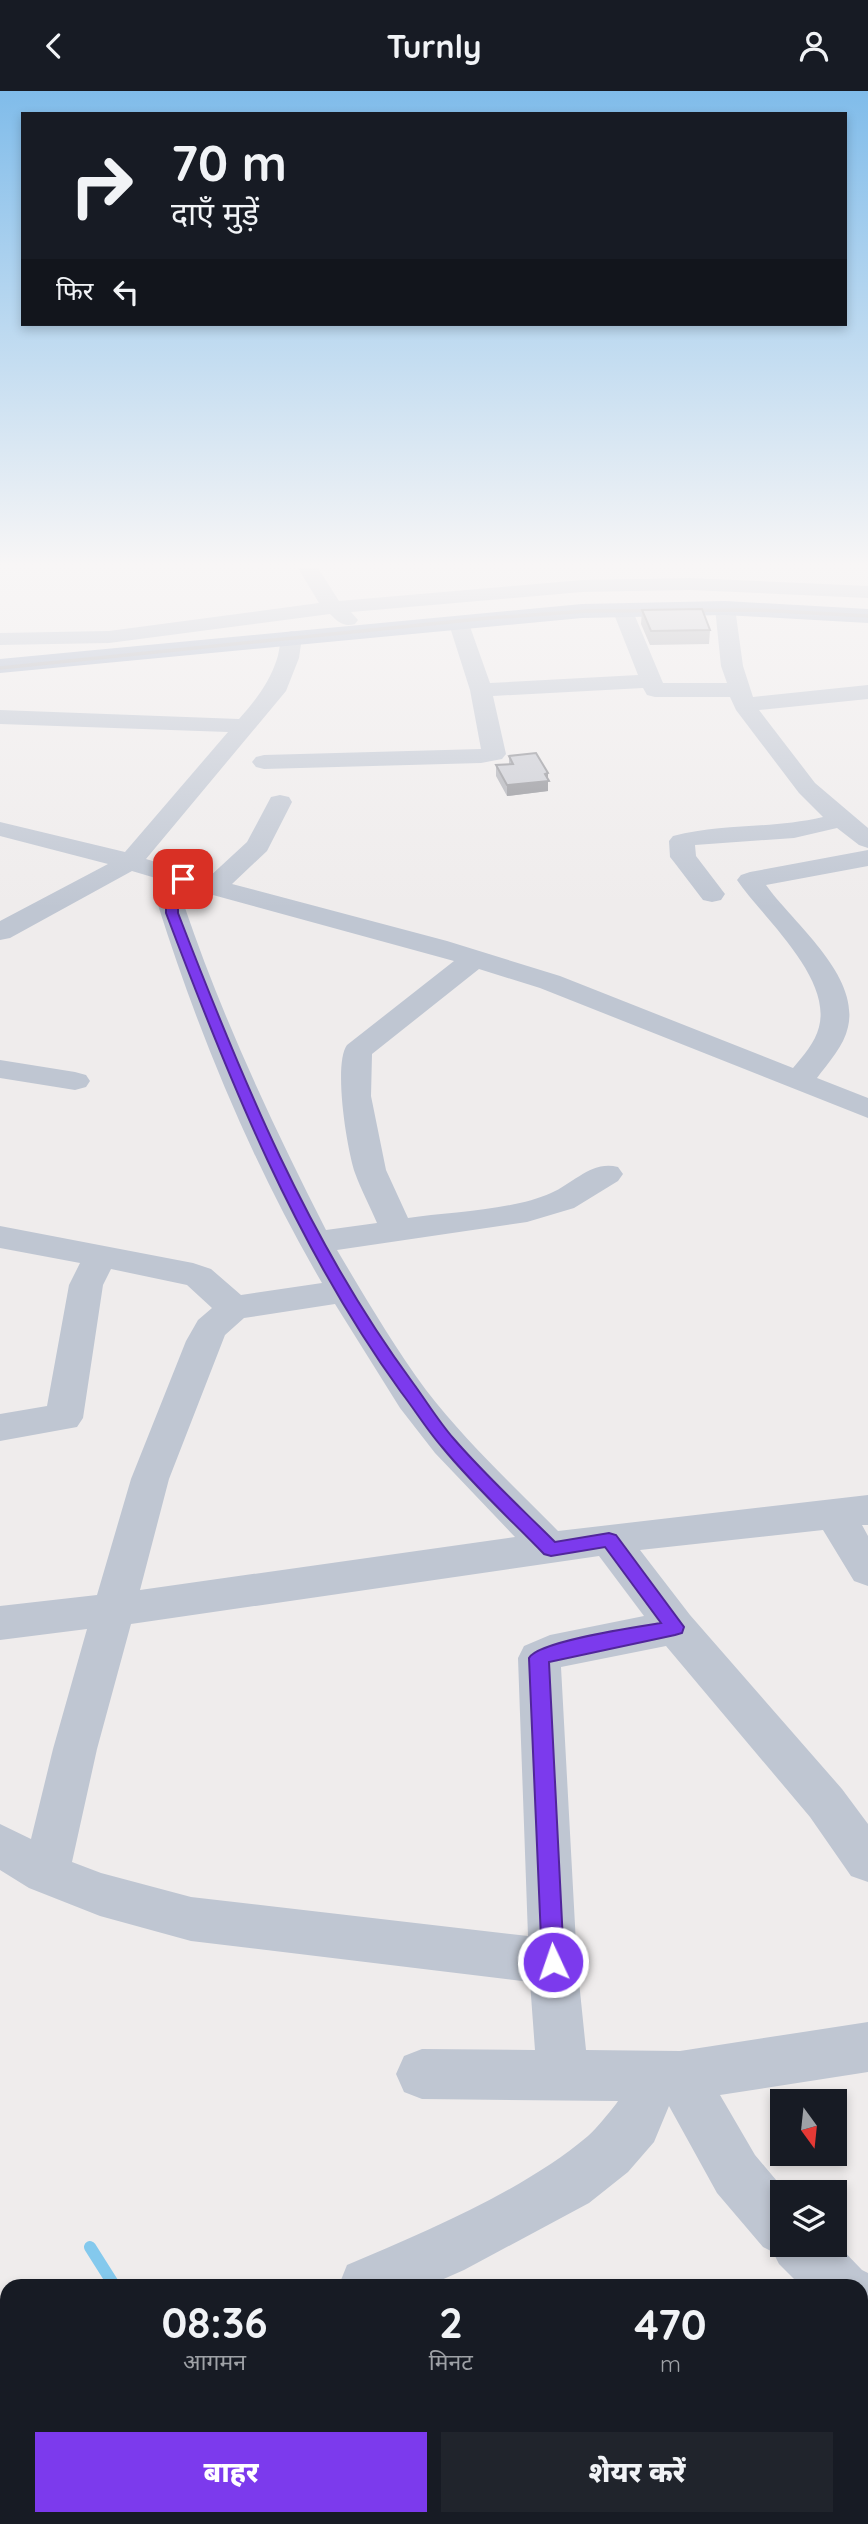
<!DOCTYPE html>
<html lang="hi">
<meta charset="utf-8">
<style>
body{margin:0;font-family:Quicksand,"Noto Sans Devanagari",sans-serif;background:#20242c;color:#f1f3f6;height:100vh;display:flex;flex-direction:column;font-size:26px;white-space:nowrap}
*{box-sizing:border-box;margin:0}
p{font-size:23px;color:#9ea1a6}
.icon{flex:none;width:38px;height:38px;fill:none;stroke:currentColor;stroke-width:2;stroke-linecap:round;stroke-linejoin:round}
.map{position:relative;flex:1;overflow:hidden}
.sheet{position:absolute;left:0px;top:2188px;width:868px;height:247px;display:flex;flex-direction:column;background:#171b24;border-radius:21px 21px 0 0;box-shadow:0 4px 10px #0003}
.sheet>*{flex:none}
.top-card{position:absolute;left:21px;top:21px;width:826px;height:214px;border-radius:0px;box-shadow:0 4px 10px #0003;background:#171b24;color:#f1f3f6;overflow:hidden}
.needle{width:46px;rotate:165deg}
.tools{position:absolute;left:770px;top:1998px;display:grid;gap:14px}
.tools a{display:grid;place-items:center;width:77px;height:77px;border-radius:0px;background:#171b24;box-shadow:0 4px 10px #0003;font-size:35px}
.pin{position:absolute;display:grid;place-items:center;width:60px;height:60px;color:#fff;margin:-30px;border-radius:14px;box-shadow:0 4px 10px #0006}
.me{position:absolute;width:77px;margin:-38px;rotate:357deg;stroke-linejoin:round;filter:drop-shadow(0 0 5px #0008)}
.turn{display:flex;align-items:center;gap:24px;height:147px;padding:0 35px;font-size:32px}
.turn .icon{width:91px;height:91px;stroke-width:2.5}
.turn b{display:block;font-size:49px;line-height:60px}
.then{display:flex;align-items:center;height:66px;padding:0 35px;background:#0003;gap:14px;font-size:26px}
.eta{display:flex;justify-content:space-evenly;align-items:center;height:119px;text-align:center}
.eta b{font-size:42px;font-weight:800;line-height:49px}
.cta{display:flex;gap:14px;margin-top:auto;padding:14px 35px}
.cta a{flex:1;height:80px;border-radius:0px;background:#7c3aed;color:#fff;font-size:28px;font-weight:800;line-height:80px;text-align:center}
.cta a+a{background:#20242c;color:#f1f3f6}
header{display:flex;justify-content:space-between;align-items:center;height:91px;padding:0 35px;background:#171b24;font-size:32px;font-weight:800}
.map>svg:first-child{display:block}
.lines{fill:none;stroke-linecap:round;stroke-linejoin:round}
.stream{stroke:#84c9ed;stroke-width:12}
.minor{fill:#bfc6d2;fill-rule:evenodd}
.major{fill:#abb7cc;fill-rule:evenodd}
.rail{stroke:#aeb0b7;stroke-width:3.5}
.wall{fill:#acaeb5}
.shaded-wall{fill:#8c8d93}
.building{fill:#c8cad2;stroke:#8c8d93;stroke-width:2}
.route{fill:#7c3aed;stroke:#51269a;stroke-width:2}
</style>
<header><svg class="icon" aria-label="back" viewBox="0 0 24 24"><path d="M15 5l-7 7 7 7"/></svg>Turnly<svg class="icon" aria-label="person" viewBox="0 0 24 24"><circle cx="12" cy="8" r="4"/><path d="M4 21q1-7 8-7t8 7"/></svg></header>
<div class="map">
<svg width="868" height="2433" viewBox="0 0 868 2433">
<rect width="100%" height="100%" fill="#efecec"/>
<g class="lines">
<path class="stream" d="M90,2156L114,2194
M424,2427L429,2433"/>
<path class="minor" d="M298,477H318L339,510L582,489L690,487L868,495V507L690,499L582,501L351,521L358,529L355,533C343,536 338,531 330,523L109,552L0,554V542L109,540L319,512Z
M725,511L732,513L735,517L743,575L753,606L868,594V608L759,619L815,692L868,737V757L859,754L837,737L794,747L695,754L696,765L725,803L721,809L712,811L703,809L674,771L670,766L669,750L673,745C724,732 772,738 823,726L799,702L736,619L730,606H655L647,604L643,597L493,605L506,663L502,668L481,672L264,678L256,676L252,671L256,666L264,664L481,658L470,599L448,530L451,526H465L468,530L490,592L638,584L612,518L615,514H629L632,518L663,592H727L721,575L715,517L718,513Z
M292,540L299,542L302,546L299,567L286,600L146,768L208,787L247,751L271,706L280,704L289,706L292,711L267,760L232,793L447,850L560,885L793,977C803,965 815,952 819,936C832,886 763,827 737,789L741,784L750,781L868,759V775L766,794C793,832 860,884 848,936C844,955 828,972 817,987L868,1007V1027L540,897L479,878L372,963L371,1005L386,1079L408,1127C449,1121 514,1119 551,1102C574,1092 592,1069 618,1076L623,1083L618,1090L574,1117L527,1131L337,1159C365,1206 393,1254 426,1299C465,1350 513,1394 558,1440L868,1404V1434H862L868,1445V1495L854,1490L823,1439L640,1459L690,1524L842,1698L868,1733V1791L851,1785L810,1726L666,1555L561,1576L577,1871L586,1959L680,1960L868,1931V1981L720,2004L755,2064L787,2102H782V2154H835V2151L862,2179L868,2182V2240L861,2237V2194H800L779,2173L773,2161L763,2156L717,2102L669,2015L654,2051L628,2081L589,2112L464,2179L430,2194H339L347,2174C425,2141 523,2100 588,2045C598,2036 607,2024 616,2013L618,2010L422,2008L404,2001L396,1983L404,1965L422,1958L535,1959L530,1891L191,1850L100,1825L29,1797L0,1779V1733L31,1748L53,1658L87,1538L0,1549V1515L97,1504L131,1388L186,1250L198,1229L212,1217L187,1194L111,1178L103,1194L83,1327L77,1336L0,1350V1323L47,1315L69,1194L80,1172L0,1157V1135L193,1172L211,1178L241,1204L322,1192C253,1074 199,944 158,814L169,791L132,780L10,847L0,849V830L108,773L0,745V731L125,761L228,641L0,633V619L239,628C256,609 269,592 277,568C280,559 279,550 285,542ZM191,798L454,870L347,954C333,973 347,1059 355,1082C361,1099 370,1115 377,1132L326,1139C272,1033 222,926 184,814ZM335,1213L400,1317L435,1362L515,1446L140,1499L169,1388L225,1244L244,1227ZM599,1465L644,1525L550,1544L524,1555L518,1567L528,1845L191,1806L101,1782L72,1771L97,1658L131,1533Z
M0,969L75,981L86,984L90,990L86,996L75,999L0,987Z
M0,2208L7,2210V2266L0,2264Z
M196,2427H259L261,2433H198Z
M658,2427H731L733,2433H660Z"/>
<path class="major" d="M725,510L868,518V532L725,524L582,527L0,582V568L582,513Z"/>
<path class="rail" d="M0,577L489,527L587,520L755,519L868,525"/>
</g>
<path class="wall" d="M642,519L710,539L709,553L650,554L641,533Z
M509,665L548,682V700L507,705L496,685V674L509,673Z"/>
<path class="shaded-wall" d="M548,682V700L507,705V694Z"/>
<path class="building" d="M702,518L710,539L651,540L642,519Z
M536,662L548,682L545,683L549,690L507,694L496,674L513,673L509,665Z"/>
<linearGradient id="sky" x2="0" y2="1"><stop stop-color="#80bcea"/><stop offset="0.58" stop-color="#f8f6f6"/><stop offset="1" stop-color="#f8f6f6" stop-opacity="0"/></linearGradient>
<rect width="868" height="817" fill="url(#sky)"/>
<path class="route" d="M179,785L189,788L178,806V822C241,986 308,1150 413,1292C427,1311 439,1331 454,1348C485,1384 521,1417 555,1451L609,1442L616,1444L684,1536L682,1542L675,1544L549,1571L564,1871L561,1879L553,1882L545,1879L542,1871L529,1567C538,1550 637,1536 661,1532L605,1456L551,1465L544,1463C510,1428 473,1394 442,1356C427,1339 415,1319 401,1301C296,1156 229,989 166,822V806Z"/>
</svg>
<div class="tools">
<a><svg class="needle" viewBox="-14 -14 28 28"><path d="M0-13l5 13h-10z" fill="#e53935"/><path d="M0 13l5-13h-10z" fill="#9ea1a6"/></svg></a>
<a><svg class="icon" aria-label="layers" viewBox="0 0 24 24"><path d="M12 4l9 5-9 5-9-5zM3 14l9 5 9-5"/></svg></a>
</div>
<div class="pin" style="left:183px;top:788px;background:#d93025"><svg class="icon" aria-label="arrive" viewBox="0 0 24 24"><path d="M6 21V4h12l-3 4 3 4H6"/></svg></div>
<svg class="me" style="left:553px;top:1871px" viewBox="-20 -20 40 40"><circle r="17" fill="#7c3aed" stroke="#fff" stroke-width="3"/><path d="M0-11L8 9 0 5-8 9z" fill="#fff"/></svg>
<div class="top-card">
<div class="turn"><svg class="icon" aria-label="right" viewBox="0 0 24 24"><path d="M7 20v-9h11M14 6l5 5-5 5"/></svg><div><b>70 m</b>दाएँ मुड़ें</div></div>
<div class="then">फिर<svg class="icon" aria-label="left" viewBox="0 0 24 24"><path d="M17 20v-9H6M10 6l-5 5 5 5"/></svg></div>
</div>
<section class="sheet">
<div class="eta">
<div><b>08:36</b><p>आगमन</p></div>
<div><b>2</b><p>मिनट</p></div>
<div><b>470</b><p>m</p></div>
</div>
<div class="cta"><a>बाहर</a><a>शेयर करें</a></div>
</section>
</div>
